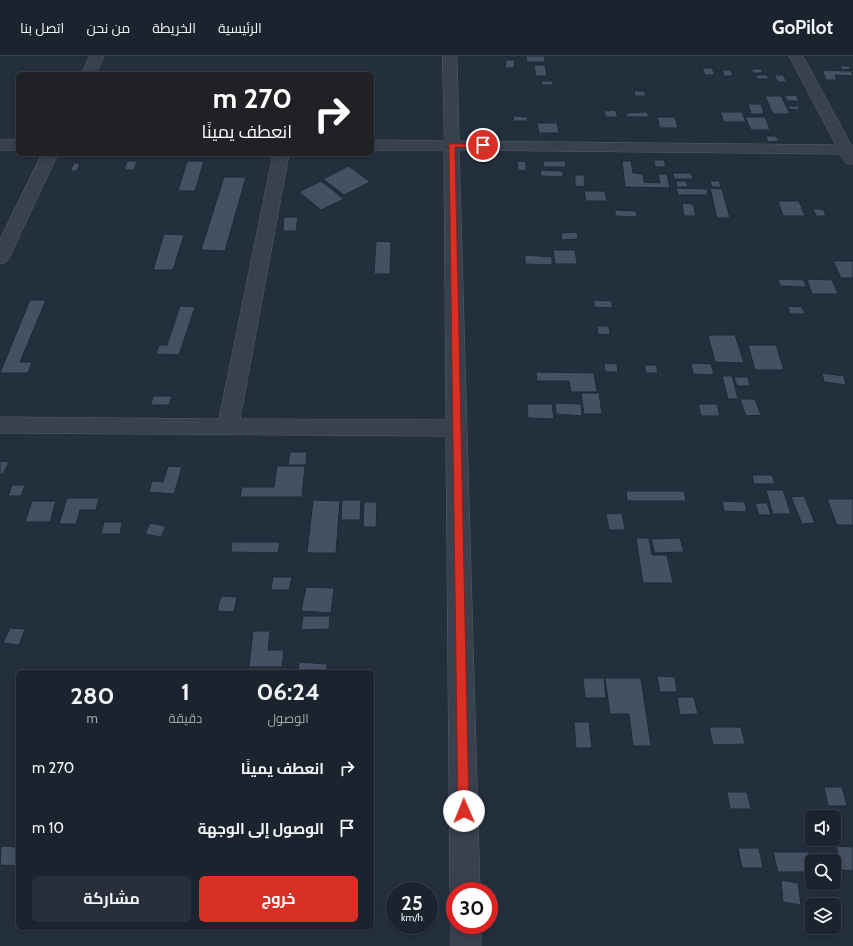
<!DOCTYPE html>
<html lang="ar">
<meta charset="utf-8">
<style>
body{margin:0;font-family:Cabin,Cairo,sans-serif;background:#282f3a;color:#f1f3f6;direction:rtl;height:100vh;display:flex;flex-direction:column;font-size:15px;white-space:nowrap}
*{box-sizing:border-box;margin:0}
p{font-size:13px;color:#a0a4aa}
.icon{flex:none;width:22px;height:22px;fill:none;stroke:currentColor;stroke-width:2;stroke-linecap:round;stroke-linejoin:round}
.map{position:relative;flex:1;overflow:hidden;direction:ltr}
.drawer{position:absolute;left:16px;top:614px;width:358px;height:260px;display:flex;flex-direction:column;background:#1b232e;border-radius:6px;box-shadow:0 2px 6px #0003,0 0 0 1px #39404a;direction:rtl}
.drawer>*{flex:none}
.top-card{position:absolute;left:16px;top:16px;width:358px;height:84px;border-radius:6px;box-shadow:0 2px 6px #0003,0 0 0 1px #39404a;direction:rtl;background:#202124;color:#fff;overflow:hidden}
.controls{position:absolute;left:805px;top:754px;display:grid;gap:8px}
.controls a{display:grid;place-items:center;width:36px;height:36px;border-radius:6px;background:#1b232e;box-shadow:0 2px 6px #0003,0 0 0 1px #39404a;font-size:20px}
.speed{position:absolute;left:386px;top:826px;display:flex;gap:8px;font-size:20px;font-weight:700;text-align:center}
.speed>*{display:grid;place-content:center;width:52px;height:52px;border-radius:50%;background:#1b232e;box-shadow:0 2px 6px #0003,0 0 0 1px #39404a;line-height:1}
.speed small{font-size:10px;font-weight:400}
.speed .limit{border:6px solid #d22;background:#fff;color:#111}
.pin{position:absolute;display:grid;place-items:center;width:34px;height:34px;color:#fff;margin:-17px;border:2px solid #fff;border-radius:50%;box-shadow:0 1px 4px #0007}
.me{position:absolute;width:44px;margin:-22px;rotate:359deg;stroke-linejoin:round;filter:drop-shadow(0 0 3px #0008)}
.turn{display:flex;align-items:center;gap:14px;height:84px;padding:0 16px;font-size:18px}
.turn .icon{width:52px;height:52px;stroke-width:2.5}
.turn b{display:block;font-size:28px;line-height:34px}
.eta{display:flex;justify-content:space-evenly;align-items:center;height:68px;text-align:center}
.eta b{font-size:24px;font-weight:700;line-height:28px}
.primary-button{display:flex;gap:8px;margin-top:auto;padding:8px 16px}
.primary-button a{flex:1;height:46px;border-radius:6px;background:#d93025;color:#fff;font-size:16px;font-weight:700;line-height:46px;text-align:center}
.primary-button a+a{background:#282f3a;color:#f1f3f6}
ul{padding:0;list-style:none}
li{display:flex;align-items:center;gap:12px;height:60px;padding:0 16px}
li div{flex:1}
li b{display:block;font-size:15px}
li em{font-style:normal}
header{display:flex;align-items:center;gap:24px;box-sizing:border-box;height:56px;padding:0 20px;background:#1b232e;border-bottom:1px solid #39404a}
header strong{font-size:19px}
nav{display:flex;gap:22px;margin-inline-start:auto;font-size:14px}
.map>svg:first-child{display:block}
.building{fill:#455162;stroke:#1f2835}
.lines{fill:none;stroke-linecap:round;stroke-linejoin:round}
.minor-casing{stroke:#565f6c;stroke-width:1}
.minor{fill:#38414e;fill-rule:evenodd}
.route{fill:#d93025;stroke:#8d1f18}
</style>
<header>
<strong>GoPilot</strong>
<nav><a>الرئيسية</a><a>الخريطة</a><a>من نحن</a><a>اتصل بنا</a></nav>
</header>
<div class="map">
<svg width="853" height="890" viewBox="0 0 853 890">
<rect width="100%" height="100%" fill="#242f3e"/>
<path class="building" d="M526,0H544L545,6H527Z
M506,4H515L514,12H505Z
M534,9H545L547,20H536Z
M840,10H849L851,13L842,14Z
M702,12H712L715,19H705Z
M751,13H761L763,17H753Z
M722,14H731L733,20H724Z
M822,14L851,15L853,20L835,19L837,24H826Z
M755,19H767L769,23H757Z
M774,19H783L787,26H778Z
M541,25H552L553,29H542Z
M634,35H644L646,40H635Z
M796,39L799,45H788L784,40Z
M765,40H781L790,58H773Z
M748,48H761L764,58H751Z
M788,50H799V54L789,53Z
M615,54L618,61H606L604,55Z
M647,56L649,61H627L626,57Z
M720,56H742L746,66H724Z
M514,60L528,61L527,65H513Z
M657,61H675L678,72H660Z
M745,61H765L770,74H751Z
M537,67H557L559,77H539Z
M766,80H776L779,85L768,86Z
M654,104H664L666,111H655Z
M127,105H137L134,114H124Z
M187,105H204L195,135H178Z
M517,105L526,106V115L518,114Z
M543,105H565L566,111H544Z
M622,105H631L633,117L643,118L644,126L660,127L658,118H667L670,132L625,131Z
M74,107H80L77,115H70Z
M349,110L370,126L344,139L323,123Z
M540,114L563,115V121L541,120Z
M673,117H691L693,123H674Z
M575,119H584L585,131L575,130Z
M224,121H246L225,195L201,194Z
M321,125L344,143L321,154L299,136Z
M676,125H686L688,131H677Z
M710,125H719L721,131H712Z
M676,132L707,133L708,139H678Z
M710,132L722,133L730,162H717Z
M584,135H605L607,145H586Z
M778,145H799L805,160H783Z
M682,147L693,148L696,160H684Z
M813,153H823L826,160H816Z
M615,154L636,155L637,161L615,160Z
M284,161H298L296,175H283Z
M577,176L578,183L562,184L561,177Z
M164,178L184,179L173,214H153Z
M376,185L391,186L390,218H374Z
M553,194H575L577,208H555Z
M525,199L552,201V209L525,208Z
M833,205H853V222H841Z
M778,223L804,224L806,231L780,230Z
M807,223L832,224L838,238H812Z
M30,244H46L20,306H32L28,317H0Z
M594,244L612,245V252L594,251Z
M180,250L195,251L179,299L156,298L159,289H167Z
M788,250L802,251L805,258H790Z
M597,270H609L610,279L598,278Z
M708,279H735L744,307L715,306Z
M748,289H776L784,314H755Z
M604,307L617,308L618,316H605Z
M691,307L711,308L714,319L693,318Z
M644,309H656L658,317H646Z
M536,316L594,317L597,336H571L569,325H537Z
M822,317L844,320L846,329L824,326Z
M722,320H732L738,343H728Z
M734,321H748L750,330H737Z
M581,337H599L602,358H584Z
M153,340H172L169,349H151Z
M740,343H755L761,359L746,360Z
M555,347L581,348L582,360L556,358Z
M527,348H552L554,363L528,362Z
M698,348H717L720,360H701Z
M290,396H307L306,409H288Z
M0,405L9,406L3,418H0Z
M168,410L182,411L174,438L149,436L152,425L163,426Z
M277,410H305L302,441H240L242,431H274Z
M752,419H772L775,428H754Z
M12,429H25L21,440H8Z
M766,434H783L791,458H773Z
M626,435H684L686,445H627Z
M804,440L815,467L802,468L791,441Z
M67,442H99L96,454H80L76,468H59Z
M827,443H853V469H837Z
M313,444L340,445L336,497H307Z
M342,444H361L360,464H341Z
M32,445H56L50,466H25Z
M722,445L745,446L747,456L724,455Z
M364,446H377L376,471H363Z
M755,447H767L771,459H759Z
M622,457L625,474H609L606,458Z
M104,466H122L120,478H101Z
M150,467L166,470L161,481L145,478Z
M636,482H649L652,499H667L673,527H643Z
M680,482L684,496L655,497L651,483Z
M232,486H280L278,497L231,496Z
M273,521H292L289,534H271Z
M306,531L334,532L331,557L301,555Z
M221,540L237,541L234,556L217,555Z
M303,560H330L329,573L301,574Z
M10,572L25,573L19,589L3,587Z
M253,575H270L268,594H284L282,611H249Z
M299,606L327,608L326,616H298Z
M657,620L675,621L677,636H660Z
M583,622H604L606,642H585Z
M605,622H641L651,690H633L629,658H610Z
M677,641H694L698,658L680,659Z
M574,666H589L592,692H576Z
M709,671H741L745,688L713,689Z
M824,731H842L847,750H828Z
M727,736H747L751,753H730Z
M1,790L18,791V810L0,809Z
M836,790L853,791V815L842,814Z
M738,792H759L763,812H742Z
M773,796H809L812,816H778Z
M781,824L798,827L801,849L783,846Z"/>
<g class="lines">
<defs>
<path id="minor" d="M90,0H104L96,18H82Z
M443,0H457L459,85L836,89L789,0H803L851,89H853V108L846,107L840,98L459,94L480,835H455V846L450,835L446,380L0,377V361L219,363L273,98H289L240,363L446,364L444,94H372V84L444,85Z
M0,84H18V94H0Z
M42,98H58L9,202L6,206L0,208V184Z
M455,859V869H481V890H451V869Z"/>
</defs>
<use href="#minor" class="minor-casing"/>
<use href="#minor" class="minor"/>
</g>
<path class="route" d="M449,88H483L486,89L483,91H455L469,755L468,759L464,761L460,759L458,755Z"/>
</svg>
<div class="controls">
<a><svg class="icon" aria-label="sound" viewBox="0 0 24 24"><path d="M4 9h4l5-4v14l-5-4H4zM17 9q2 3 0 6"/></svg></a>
<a><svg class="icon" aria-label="search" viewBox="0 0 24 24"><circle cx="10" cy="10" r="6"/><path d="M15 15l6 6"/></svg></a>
<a><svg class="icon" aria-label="layers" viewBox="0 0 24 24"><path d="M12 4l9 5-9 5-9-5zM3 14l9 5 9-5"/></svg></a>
</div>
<div class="speed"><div>25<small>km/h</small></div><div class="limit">30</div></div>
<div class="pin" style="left:483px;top:89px;background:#d93025"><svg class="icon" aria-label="arrive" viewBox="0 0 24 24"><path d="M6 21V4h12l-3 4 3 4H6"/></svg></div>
<svg class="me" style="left:464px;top:755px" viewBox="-20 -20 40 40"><circle r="19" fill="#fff"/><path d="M0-13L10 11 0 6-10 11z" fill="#d93025"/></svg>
<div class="top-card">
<div class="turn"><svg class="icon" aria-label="right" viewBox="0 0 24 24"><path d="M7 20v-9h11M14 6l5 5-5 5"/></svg><div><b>270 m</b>انعطف يمينًا</div></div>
</div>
<section class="drawer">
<div class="eta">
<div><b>06:24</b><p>الوصول</p></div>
<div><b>1</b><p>دقيقة</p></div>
<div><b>280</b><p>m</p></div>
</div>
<ul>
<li><svg class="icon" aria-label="right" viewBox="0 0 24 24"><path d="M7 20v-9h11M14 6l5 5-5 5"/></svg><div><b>انعطف يمينًا</b></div><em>270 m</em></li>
<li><svg class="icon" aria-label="arrive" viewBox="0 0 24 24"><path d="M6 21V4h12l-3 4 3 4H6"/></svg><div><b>الوصول إلى الوجهة</b></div><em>10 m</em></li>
</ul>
<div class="primary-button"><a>خروج</a><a>مشاركة</a></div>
</section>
</div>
